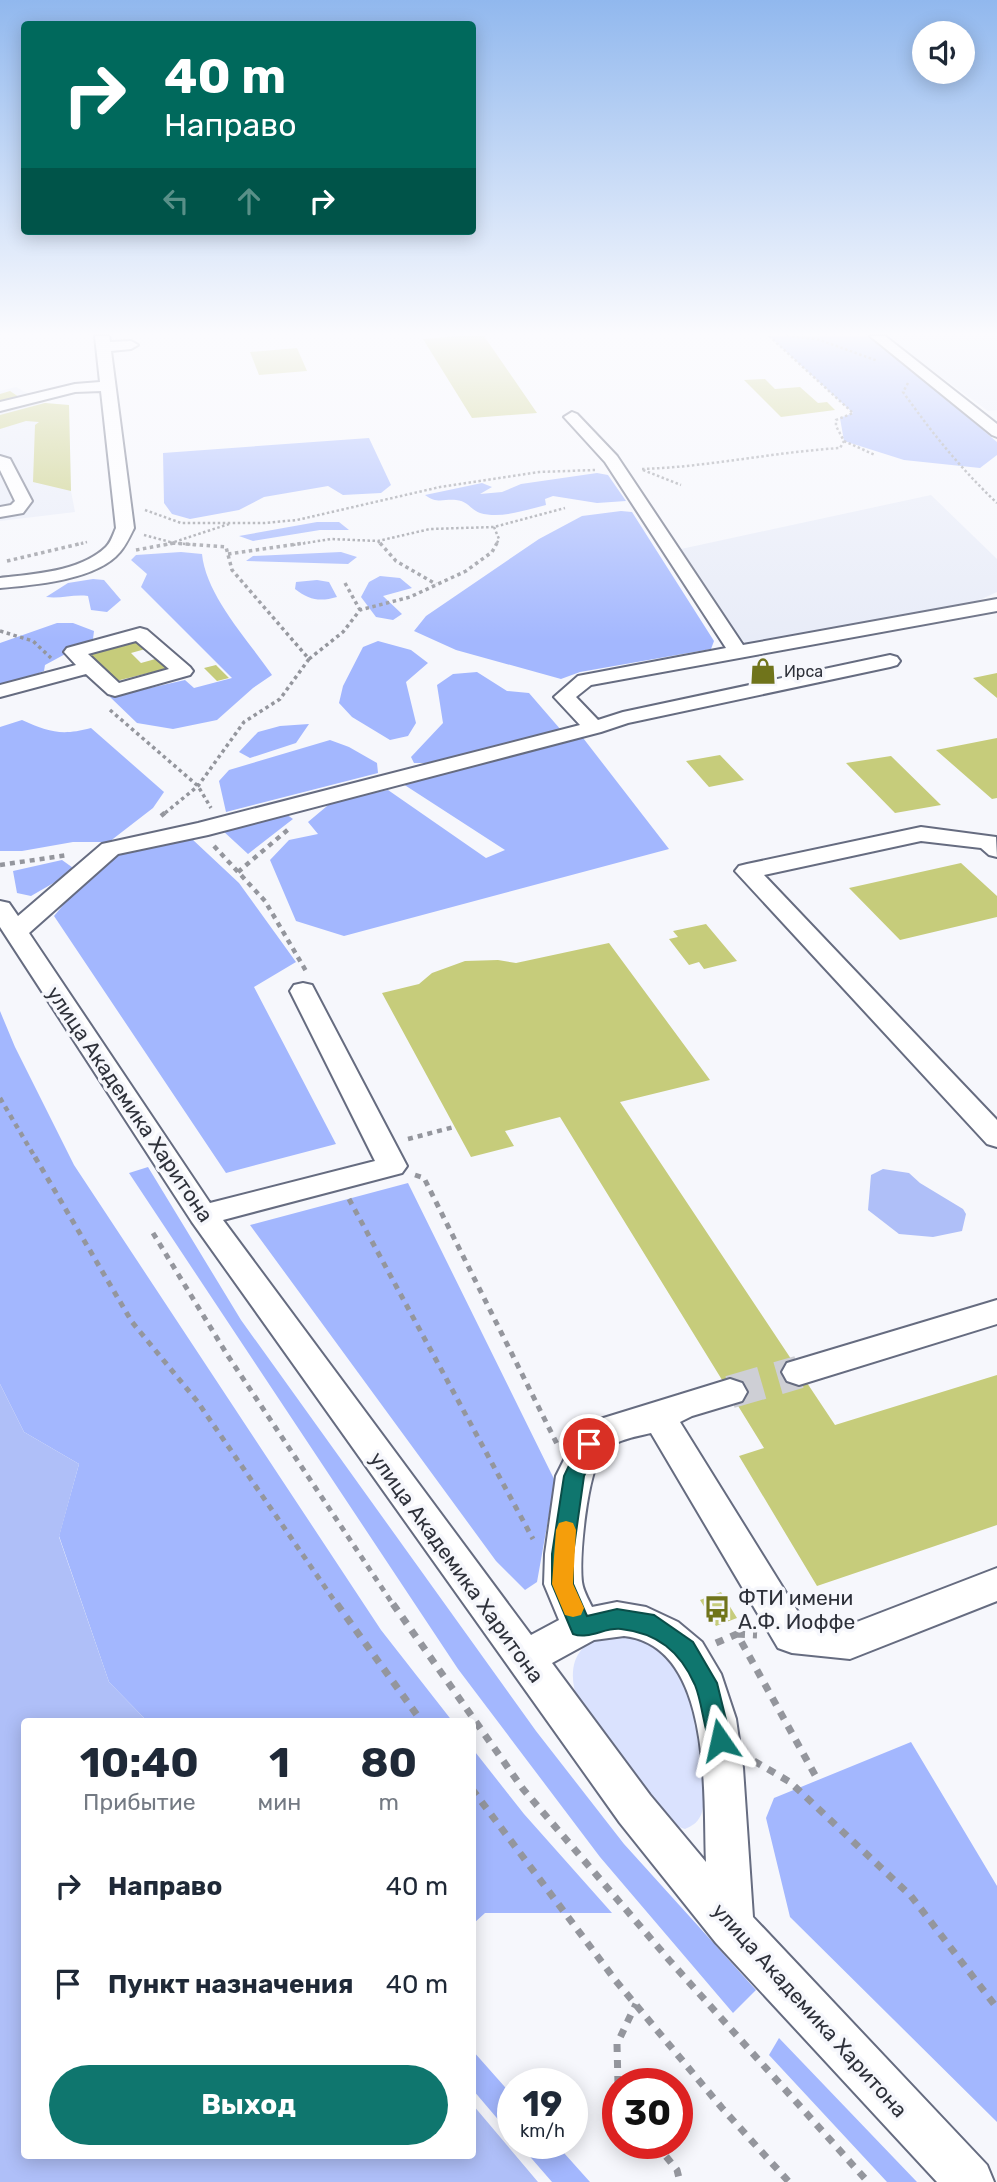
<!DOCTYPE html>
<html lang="ru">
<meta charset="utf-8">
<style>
body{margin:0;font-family:Rubik,sans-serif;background:#f6f6f7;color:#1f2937;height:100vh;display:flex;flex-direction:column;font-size:26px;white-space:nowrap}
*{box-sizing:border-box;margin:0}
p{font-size:23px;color:#747a83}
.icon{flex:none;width:38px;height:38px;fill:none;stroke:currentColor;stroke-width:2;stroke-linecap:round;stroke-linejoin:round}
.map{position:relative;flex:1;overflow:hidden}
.drawer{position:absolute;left:21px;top:1718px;width:455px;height:441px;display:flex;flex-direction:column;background:#fff;border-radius:7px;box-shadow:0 4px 18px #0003}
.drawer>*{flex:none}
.guide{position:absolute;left:21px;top:21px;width:455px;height:214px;border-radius:7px;box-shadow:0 4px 18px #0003;background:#00695c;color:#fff;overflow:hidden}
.buttons{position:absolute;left:912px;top:21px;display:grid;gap:14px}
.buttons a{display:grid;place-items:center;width:63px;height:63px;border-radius:50%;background:#fff;box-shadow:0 4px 18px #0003;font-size:35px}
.speed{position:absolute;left:497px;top:2068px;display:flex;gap:14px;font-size:35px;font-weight:700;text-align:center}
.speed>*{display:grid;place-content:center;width:91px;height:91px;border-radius:50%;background:#fff;box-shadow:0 4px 18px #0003;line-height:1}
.speed small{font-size:18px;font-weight:400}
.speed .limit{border:10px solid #d22;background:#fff;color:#111}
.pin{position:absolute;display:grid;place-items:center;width:60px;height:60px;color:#fff;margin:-30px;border:4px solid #fff;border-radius:50%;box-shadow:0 2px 7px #0007}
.me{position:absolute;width:77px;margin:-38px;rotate:349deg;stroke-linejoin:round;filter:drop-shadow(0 0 5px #0008)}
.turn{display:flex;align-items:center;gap:24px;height:147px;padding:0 28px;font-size:32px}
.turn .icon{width:91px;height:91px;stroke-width:2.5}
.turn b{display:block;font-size:49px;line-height:60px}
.lanes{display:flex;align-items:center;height:66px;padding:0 28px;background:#0003;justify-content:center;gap:35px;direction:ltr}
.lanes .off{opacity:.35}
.eta{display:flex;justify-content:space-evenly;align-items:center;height:119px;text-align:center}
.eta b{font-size:42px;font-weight:700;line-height:49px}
.button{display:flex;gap:14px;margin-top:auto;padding:14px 28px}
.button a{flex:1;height:80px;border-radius:42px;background:#0f766e;color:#fff;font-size:28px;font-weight:700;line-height:80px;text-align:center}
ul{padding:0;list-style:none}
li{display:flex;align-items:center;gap:21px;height:98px;padding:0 28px}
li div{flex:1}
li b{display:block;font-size:26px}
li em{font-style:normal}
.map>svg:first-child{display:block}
.built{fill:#e8ecf8}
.green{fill:#dae2fe}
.forest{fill:#a3b7fe}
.water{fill:#afbff8}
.building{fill:#c6cc7b}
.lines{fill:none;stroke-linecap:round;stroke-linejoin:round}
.minor-tunnel{stroke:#cecfd5;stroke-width:33;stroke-dasharray:33 17;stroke-linecap:butt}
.minor-casing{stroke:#666c80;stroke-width:4}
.path-far4{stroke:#94969d;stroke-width:2.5;stroke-dasharray:2.5 2.5;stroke-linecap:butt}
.path-far3{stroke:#94969d;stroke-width:3.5;stroke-dasharray:3.5 3.5;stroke-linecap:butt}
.path-far2{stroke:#94969d;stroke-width:4.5;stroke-dasharray:5 5;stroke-linecap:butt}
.path-far1{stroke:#94969d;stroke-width:5;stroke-dasharray:6 6;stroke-linecap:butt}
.path{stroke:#94969d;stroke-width:7;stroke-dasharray:8 8;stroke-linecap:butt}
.minor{fill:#fff;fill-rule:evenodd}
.route{fill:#0f766e;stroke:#0a4d48;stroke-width:2}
.slow{fill:#f59e0b}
.labels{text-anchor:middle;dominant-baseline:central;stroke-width:7;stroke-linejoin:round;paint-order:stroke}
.far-poi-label{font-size:16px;fill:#2e313a;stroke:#f6f7fc;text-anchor:start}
.near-street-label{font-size:21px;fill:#2e313a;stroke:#f6f7fc}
.near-poi-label{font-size:21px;fill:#2e313a;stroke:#f6f7fc;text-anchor:start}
</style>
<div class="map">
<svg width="997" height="2182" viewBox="0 0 997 2182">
<rect width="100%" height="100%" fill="#f6f7fc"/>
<path class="built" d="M885,336H997V410L988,411Z
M16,387L45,403L69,405L71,491L75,512L0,521V391Z
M931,495L997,559V592L964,607L749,647L733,630L681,549Z"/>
<path class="green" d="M612,1636C633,1638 656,1642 671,1659C692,1684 712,1785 701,1815C697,1823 692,1826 685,1829L676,1826L578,1701C566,1669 574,1640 612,1636Z"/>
<path class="forest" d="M769,336H872L997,442V455L980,468L904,460L844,441L840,418L853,413Z
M369,438L391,485L381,493L343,495L328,486L264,497L239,510L190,519L172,514L164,503L163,453Z
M597,473L608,475L626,501L597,503L553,496L545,499L546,505C525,510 501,519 480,513C471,510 468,501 456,500C443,499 437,504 425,495L482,483L492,487L480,494L502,492L521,484Z
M621,511L632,512L714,641L711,649L580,672L561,679L456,650L414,631L426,616L539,539L582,516Z
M317,522H339L349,530H320L253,541L239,536Z
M181,552L202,554C206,596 249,641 272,675L253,688L217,720L173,729L137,723L110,697L185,680L194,688L232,678L141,587L147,574L131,560L136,555Z
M341,552L357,557L348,564L246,561L253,556Z
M380,576L400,578L412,588L383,596L402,614L393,620L376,617L361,597L369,582Z
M93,579L104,580L121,600L107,612L91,610L88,596C73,594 61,599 46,597L68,583Z
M317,580L329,582L337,597C320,602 309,600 295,589L296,582Z
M57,623H73L94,631L93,639L45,665L44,671L0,688V643Z
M378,641L411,650L428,663L406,682L416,723L408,736L390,740L352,717L339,703L343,686L363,647Z
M477,672L507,691L529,693L561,730L426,763H414L411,757L443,723L437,685L453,674Z
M22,720C49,732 61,736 91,728L164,792L153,808L109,842H73L22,851H0V727Z
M309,724L296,743L250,758L239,752L258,732L280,726Z
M580,734L669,849L344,936L296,921L270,860L289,840L318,834L308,822L333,801L388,790L486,858L505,850L400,782Z
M330,740L349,747L377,763L378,773L226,812L219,781L229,770Z
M283,812L293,819L248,854L222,830Z
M192,839L239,883L296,962L254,987L336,1144L226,1173L54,916L95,867L129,849Z
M62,860L76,870L31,896L17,893L13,871Z
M0,1011L15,1047L74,1165L381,1630L453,1722H148L109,1682L59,1536L79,1464L24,1432L0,1384Z
M148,1167L241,1320L536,1731L624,1844L756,1990L733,2013L600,1857L458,1669L129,1173Z
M408,1183L555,1481L537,1582L525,1590L496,1561L250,1225Z
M911,1742L997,1886V2122L790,1917L766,1818L774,1798Z
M472,1748L524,1814L612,1913H485L473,1924Z
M779,2038L917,2182H887L769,2055Z
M473,2051L513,2096V2137L473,2090Z
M519,2144H556L590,2182H552Z"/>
<path class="water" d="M883,1169L909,1173L920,1183L963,1209L966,1214L962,1231L933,1237L899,1234L868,1210L871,1175Z
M0,1384L24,1432L79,1464L59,1537L109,1682L148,1722H24V2156H261L263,2159L270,2156H472L473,2105L538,2182H0Z"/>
<path class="building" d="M459,336H484L537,413L472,418L423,339Z
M297,348L307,371L259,375L250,352Z
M765,379L775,389L800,387L818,403L827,402L835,410L781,417L744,380Z
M10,391L19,397L0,401V394Z
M45,403L69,405L71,491L33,482L35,425L39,422L26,421L0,429V415Z
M138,638L149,648L131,653L141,663L159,658L169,668L116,681L87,651Z
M216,665L229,678L217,681L204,668Z
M997,673V698L973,678Z
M997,738V798L992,799L936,750Z
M720,755L744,780L709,787L686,761Z
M891,756L941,805L895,813L846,763Z
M961,863L997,896V917L900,940L849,888Z
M706,924L737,961L704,969L699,962L689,965L669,939L678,937L673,931Z
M609,943L710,1080L620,1102L835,1425L997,1375V1525L817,1586L739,1456L764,1448L560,1117L505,1131L514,1146L471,1157L382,993L419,984L432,973L465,961L498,960L516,963Z
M721,1592L737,1618L716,1626L700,1600Z"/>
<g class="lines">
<path class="minor-tunnel" d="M730,1392L799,1372"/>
<defs>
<path id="minor" d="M95,336H109L110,342L131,341L138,345L131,349L111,351L134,528C130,536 126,545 120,552C97,580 34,585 0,588V578C33,574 80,572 106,547C111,542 113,535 116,528L101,391L75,392L0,411V402L75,384L100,382Z
M870,336H885L997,424V437L992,435Z
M572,412L577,414L617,456L743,645L997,599V611L591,685L576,697L598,720L623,712L890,655L897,657L900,661L897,665L890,667L628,723L601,732L208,835L118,854L29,933L210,1203L375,1161L290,991L294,985L303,983L312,985L407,1166L402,1173L223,1220L531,1635L559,1620L544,1584L545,1554L556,1476L577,1434L597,1420L730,1379L742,1383L747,1392L742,1401L692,1416L680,1422L803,1620L849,1625L997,1568V1601L850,1659L792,1653L778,1648L651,1433C634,1437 613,1440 602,1454C587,1474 579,1557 582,1582C583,1590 588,1599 592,1607L617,1602L646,1607L678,1622L702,1642L721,1674L736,1719L743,1768L753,1917L987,2165L994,2182H937L716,1943L620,1823L192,1222L0,927V901L9,903L18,916L102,844L198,823L580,725L554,697L578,676L726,648L605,462L564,417ZM624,1636C714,1646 703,1798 706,1862L650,1795L552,1663L594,1640Z
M0,456L10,459L32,501L23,513L0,517V507L11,505L15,501L0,470Z
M140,628L147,630L190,667L193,671L190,675L115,696L108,694L86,674L0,697V685L76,665L64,652L67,648ZM136,641L169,669L119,683L88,654Z
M921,827L996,837L997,857L989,855L981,848L921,841L764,875L997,1120V1147L987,1144L735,871L739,866L747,864Z
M997,1300V1324L799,1385L787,1381L782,1372L787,1363Z"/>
</defs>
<use href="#minor" class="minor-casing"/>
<path class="path-far4" d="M787,336L817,339L878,361
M908,383L903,392C932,433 961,469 997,503
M844,441L875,455
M642,469C708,467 774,452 840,448L844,441L836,426V420L853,413L769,336
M643,470L681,485
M145,510L181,523H264L297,520L440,487L539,472L595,470
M494,527L499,539L496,545
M144,535L174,543L195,545
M378,541L381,545
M76,545L87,542
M165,545L229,524
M293,545L331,539L378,541L430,529L494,527L565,508"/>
<path class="path-far3" d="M380,543L396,561L436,584
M136,550L174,543
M228,554L305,543
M7,561L83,543
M345,583L360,610
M0,631L33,641L51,658
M309,659L343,632L360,610L410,597L466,571L492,552L497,543
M110,710L198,786L211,808
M165,813L198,786L244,722L280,699L309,659L232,570L226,547L173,543"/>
<path class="path-far2" d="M161,816L167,811
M214,846L265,901L306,971
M0,865L68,855
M238,872L291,827
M0,1098L36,1159
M408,1139L454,1127"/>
<path class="path-far1" d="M35,1157L132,1322L197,1401L338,1606
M415,1175L424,1178L557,1444
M349,1199L533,1539
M153,1233L228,1356L394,1606"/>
<path class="path" d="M337,1604L422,1722
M393,1604L523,1789L670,1961L868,2182
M737,1634L757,1635
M716,1643L737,1634L815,1775
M754,1761L790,1782L911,1896L997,2008
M472,1789L616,1981L722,2108L789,2182
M618,2084L617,2044L636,2004
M656,2144L677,2170L680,2182"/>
<use href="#minor" class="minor"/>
</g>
<linearGradient id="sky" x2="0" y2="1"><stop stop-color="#91b8ee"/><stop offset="0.52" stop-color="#fbfbfe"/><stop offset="1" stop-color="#fbfbfe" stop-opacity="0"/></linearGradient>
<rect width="997" height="642" fill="url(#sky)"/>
<path class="route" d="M589,1436L596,1438L599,1444L584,1476L573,1554V1584L587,1616L617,1609L654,1615L693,1642L717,1683L731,1740L728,1748L720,1751L712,1748C703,1728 703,1705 695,1685C680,1651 657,1633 621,1629C605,1627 589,1640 573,1634L570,1627L552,1584V1554L564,1476L582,1438Z"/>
<path class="slow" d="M566,1521L573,1523L576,1530L573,1584L584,1608L581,1615L573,1617L565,1615L552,1584L556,1530L559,1523Z"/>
<defs>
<symbol id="shop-bare" viewBox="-9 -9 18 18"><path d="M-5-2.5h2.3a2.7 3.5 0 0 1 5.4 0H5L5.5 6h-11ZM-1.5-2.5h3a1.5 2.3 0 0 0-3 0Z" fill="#70741b" stroke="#f6f7fc" stroke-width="2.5" paint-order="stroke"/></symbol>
<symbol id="bus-bare" viewBox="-9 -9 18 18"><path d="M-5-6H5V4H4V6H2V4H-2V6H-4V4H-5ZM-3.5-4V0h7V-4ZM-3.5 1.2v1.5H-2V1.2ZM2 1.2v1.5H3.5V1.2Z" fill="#70741b" stroke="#f6f7fc" stroke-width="2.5" paint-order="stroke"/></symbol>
</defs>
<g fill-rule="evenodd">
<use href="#shop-bare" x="744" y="652" width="38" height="38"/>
<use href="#bus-bare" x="698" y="1590" width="38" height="38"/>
</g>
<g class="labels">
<g class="far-poi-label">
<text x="784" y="671">Ирса</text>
</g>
<g class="near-street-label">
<text transform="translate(130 1104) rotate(56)">улица Академика Харитона</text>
<text transform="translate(457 1567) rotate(54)">улица Академика Харитона</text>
<text transform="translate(810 2010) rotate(48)">улица Академика Харитона</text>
</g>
<g class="near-poi-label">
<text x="738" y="1597">ФТИ имени<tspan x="738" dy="24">А.Ф. Иоффе</tspan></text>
</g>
</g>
</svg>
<div class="buttons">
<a><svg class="icon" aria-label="sound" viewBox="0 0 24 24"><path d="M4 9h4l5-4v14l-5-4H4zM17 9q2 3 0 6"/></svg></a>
</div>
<div class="speed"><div>19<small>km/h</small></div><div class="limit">30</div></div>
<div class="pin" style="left:589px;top:1444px;background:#d93025"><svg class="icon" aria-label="arrive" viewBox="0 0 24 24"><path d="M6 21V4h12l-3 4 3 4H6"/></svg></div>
<svg class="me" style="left:720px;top:1740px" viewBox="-20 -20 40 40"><path d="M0-17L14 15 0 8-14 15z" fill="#0f766e" stroke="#fff" stroke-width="4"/></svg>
<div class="guide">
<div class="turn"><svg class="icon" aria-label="right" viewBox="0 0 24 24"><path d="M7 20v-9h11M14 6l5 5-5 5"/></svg><div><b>40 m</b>Направо</div></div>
<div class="lanes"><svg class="icon off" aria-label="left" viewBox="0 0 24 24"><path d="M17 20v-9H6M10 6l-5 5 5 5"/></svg><svg class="icon off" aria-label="ahead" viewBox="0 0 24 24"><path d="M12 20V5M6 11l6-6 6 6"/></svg><svg class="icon" aria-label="right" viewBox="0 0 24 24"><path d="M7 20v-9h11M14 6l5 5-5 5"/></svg></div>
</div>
<section class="drawer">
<div class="eta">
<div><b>10:40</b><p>Прибытие</p></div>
<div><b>1</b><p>мин</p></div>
<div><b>80</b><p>m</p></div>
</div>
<ul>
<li><svg class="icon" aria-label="right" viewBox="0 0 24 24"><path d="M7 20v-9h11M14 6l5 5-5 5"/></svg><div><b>Направо</b></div><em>40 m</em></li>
<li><svg class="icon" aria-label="arrive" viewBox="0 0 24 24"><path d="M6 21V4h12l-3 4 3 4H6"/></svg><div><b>Пункт назначения</b></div><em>40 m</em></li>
</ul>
<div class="button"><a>Выход</a></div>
</section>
</div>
